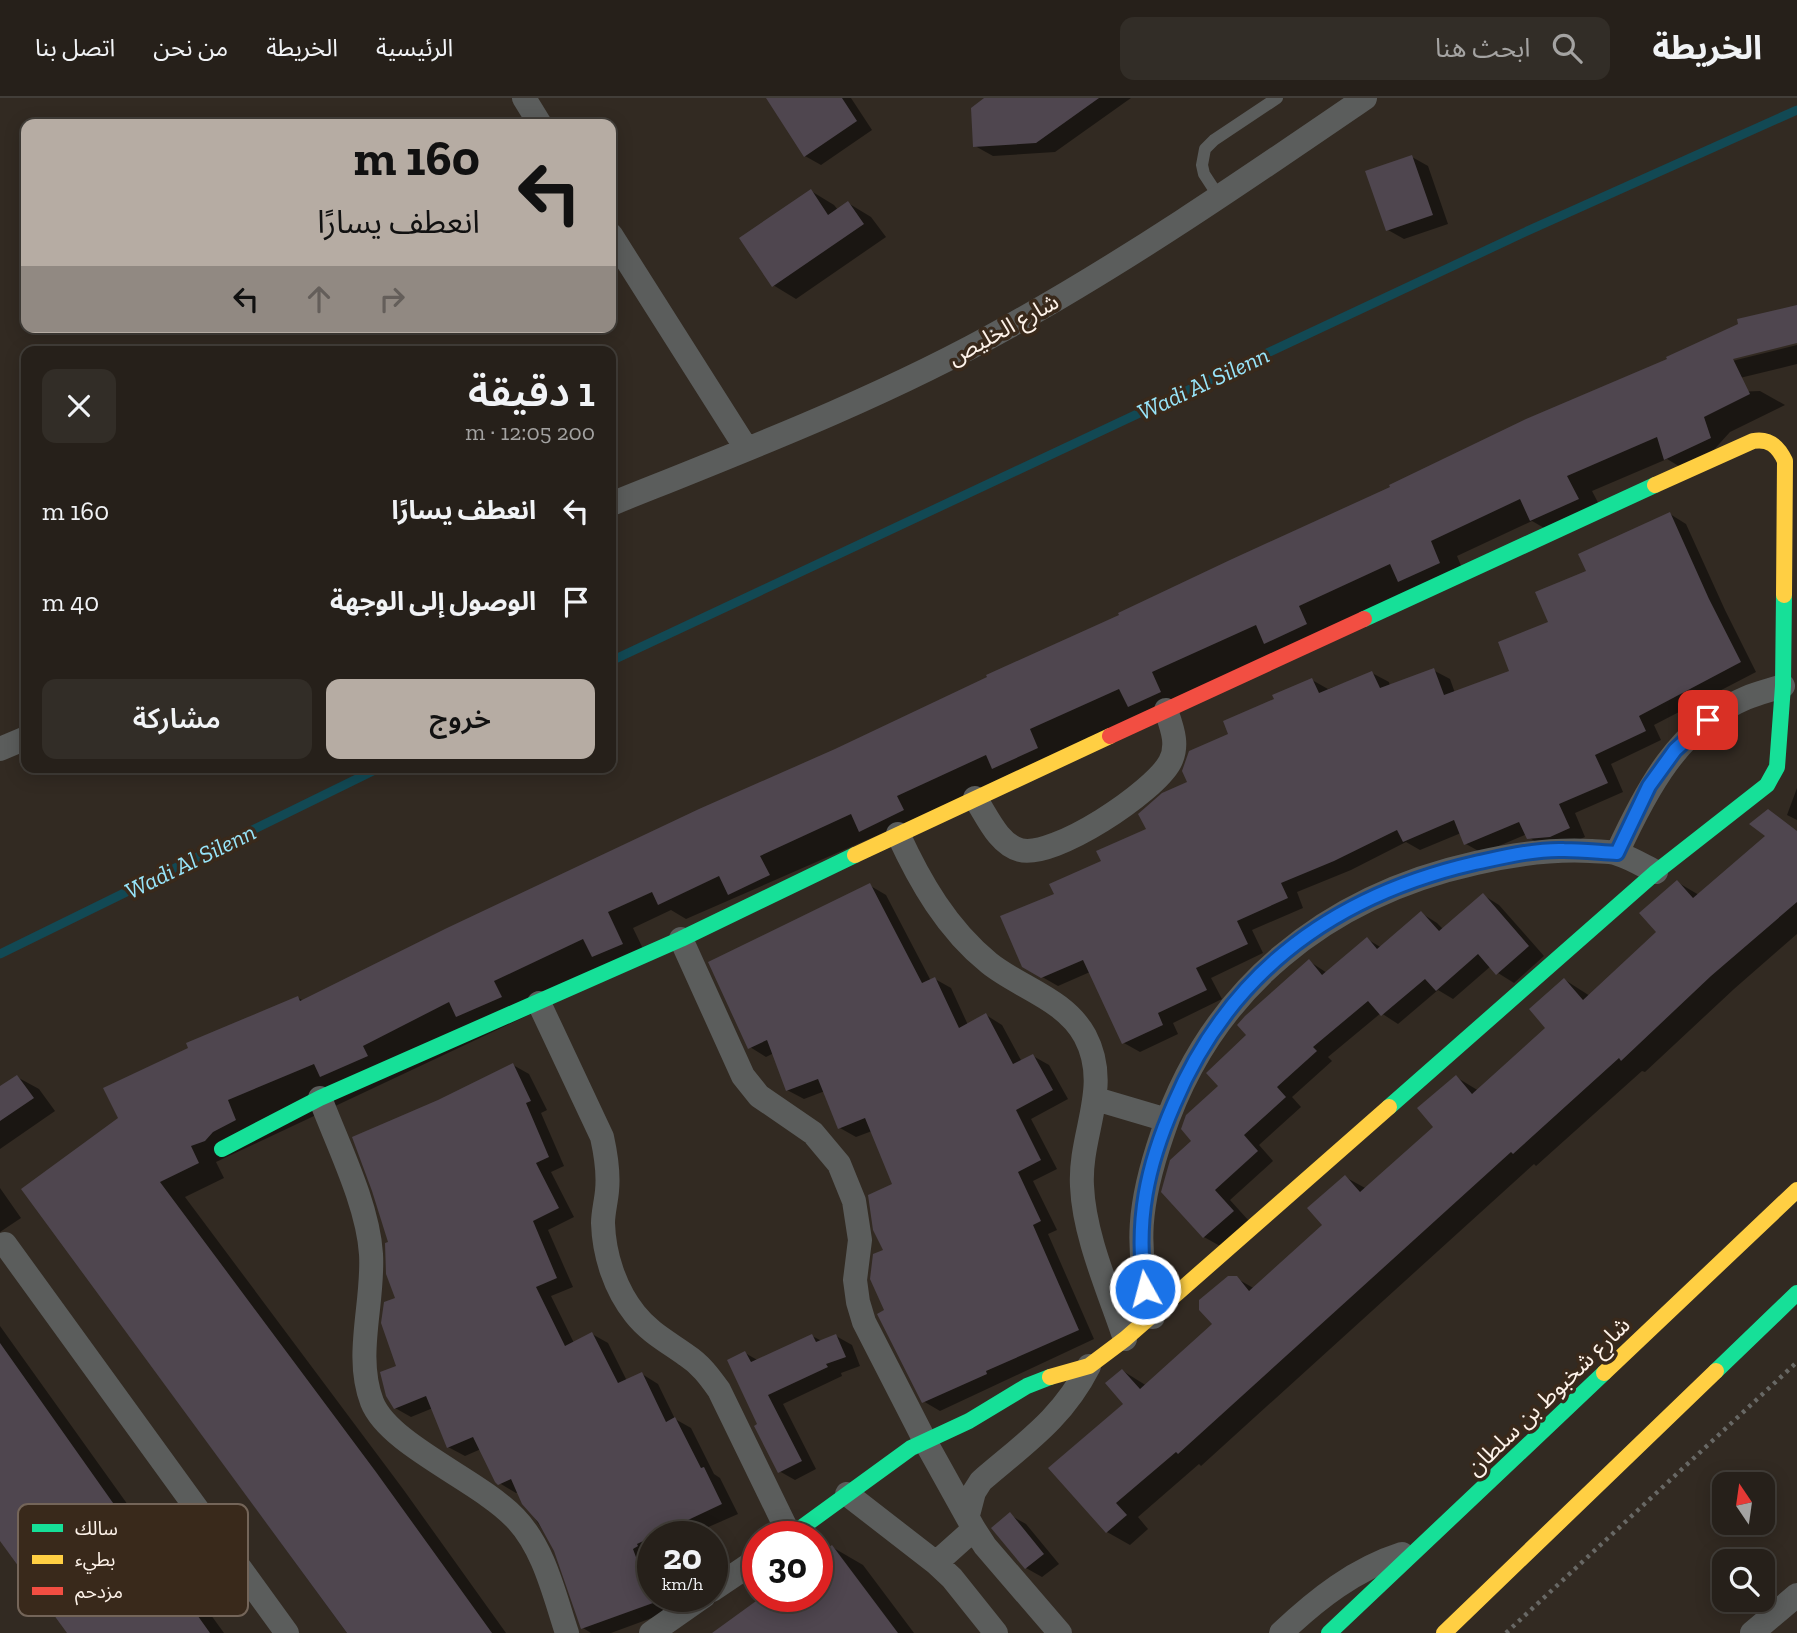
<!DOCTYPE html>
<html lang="ar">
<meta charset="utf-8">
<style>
body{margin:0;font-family:"Zilla Slab","Noto Sans Arabic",serif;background:#322d27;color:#f1f3f6;direction:rtl;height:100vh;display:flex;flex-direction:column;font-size:26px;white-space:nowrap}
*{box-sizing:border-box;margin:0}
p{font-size:23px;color:#a4a3a2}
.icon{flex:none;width:38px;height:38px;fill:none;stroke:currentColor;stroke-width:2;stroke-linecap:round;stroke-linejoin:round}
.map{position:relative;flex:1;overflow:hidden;direction:ltr}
.panel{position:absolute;left:21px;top:248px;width:595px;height:427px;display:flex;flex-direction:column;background:#26201a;border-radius:14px;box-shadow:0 4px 18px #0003,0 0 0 2px #423e39;direction:rtl}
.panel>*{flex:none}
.hud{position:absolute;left:21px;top:21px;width:595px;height:214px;border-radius:14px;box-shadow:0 4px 18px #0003,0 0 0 2px #423e39;direction:rtl;background:#b6aca3;color:#111;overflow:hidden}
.needle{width:46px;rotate:347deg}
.tools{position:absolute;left:1712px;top:1374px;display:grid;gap:14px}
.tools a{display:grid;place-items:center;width:63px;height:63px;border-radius:14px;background:#26201a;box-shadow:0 4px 18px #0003,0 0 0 2px #423e39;font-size:35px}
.speed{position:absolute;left:637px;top:1423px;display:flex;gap:14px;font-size:35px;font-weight:700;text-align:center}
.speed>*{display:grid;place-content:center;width:91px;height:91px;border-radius:50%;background:#26201a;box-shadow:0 4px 18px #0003,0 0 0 2px #423e39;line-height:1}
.speed small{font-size:18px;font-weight:400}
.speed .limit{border:10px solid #d22;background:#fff;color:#111}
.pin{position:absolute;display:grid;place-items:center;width:60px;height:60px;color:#fff;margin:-30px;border-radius:14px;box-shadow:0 4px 10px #0006}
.me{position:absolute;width:77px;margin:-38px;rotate:353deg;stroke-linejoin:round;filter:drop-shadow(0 0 5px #0008)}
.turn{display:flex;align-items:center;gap:24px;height:147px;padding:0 21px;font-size:32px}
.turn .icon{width:91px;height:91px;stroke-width:2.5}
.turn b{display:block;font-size:49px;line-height:60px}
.lanes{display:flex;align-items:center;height:66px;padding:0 21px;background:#0003;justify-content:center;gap:35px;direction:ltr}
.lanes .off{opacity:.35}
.round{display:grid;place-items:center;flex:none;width:74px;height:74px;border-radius:14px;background:#322d27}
.headline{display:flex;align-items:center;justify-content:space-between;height:119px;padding:0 21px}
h1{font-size:42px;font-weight:600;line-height:52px}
.cta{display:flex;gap:14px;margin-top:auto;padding:14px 21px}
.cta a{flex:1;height:80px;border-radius:14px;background:#b6aca3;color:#111;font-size:28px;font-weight:600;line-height:80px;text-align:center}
.cta a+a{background:#322d27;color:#f1f3f6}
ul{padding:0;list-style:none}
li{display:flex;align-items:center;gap:21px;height:91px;padding:0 21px}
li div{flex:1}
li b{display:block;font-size:26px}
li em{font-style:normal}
header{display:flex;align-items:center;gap:42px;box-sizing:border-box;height:98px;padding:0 35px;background:#26201a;border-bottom:2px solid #423e39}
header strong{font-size:33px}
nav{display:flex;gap:38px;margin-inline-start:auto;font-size:24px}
.search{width:490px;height:63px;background:#322d27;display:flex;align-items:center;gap:18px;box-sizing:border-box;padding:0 24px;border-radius:14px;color:#a4a3a2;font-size:26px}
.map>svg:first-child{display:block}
.shadow{fill:#0007}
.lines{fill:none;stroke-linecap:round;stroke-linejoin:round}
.stream{stroke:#124954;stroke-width:9}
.building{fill:#4f464f}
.path{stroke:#686865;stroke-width:4.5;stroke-dasharray:3.5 5;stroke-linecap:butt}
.lane{stroke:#5b5d5c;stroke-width:12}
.street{stroke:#5b5d5c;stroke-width:24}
.fast{stroke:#16e098;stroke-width:16}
.slow{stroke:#ffcf43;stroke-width:16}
.jam{stroke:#f24e42;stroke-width:16}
.route-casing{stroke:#114b97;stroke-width:18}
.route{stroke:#1a73e8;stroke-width:12}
.labels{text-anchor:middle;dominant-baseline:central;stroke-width:7;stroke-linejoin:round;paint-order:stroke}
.street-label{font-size:23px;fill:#fdf2e9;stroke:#39291b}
.water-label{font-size:24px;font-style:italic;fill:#98e5fa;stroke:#39291b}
.key{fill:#39291b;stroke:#746559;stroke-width:2}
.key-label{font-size:19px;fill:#fdf2e9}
</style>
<header>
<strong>الخريطة</strong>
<div class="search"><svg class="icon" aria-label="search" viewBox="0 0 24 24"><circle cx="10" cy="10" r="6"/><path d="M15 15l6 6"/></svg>ابحث هنا</div>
<nav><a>الرئيسية</a><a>الخريطة</a><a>من نحن</a><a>اتصل بنا</a></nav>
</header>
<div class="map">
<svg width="1797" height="1535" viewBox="0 0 1797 1535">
<rect width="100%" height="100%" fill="#322a22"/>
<path class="shadow" d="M768,0H851L872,32L821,67L805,58Z
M988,0H1131L1055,54L993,58L975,48Z
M1412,59L1428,68L1448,126L1404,141L1388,132Z
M811,93L834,107L838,112L848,105L871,119L886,139L796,201L773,187Z
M1797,209V244L1720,262L1716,267L1797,247V266L1682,294V296L1760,293L1785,307L1730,334L1692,376L1667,361L1592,393L1604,416L1558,438L1532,423L1457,458L1466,480L686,821L671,812L633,830L648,861L216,1064L224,1080L185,1099L403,1391L506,1535H347L23,1092L298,900L304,903L836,652Z
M1670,416L1686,426L1725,512L1756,574L1654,627L1661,642L1611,666L1623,694L1575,715L1585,739L1567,747L1545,749L1528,739L1527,736L1482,755L1466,746L1461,735L1420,752L1406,744L1351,772L1297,794L1303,810L1252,832L1263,855L1211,880L1222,901L1173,925L1178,936L1140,954L1124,945L1090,874L1058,888L1023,868L1056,797L1148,732L1231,637L1276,602L1312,582L1328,591L1372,575L1389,584L1390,588L1433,572L1450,581L1455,595L1512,574L1588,474Z
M1797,690V722L1787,717Z
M1797,742V836L1734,891L1645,974L1642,973L1536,1068L1534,1066L1201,1368L1199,1366L1138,1419L1148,1431L1130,1447L1107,1434L1126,1306L1123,1273L1147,1288L1215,1227L1236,1180L1255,1191L1325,1127L1345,1079L1367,1091L1435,1029L1456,979L1479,993L1548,930L1565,882L1590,898L1659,834L1677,784L1699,797Z
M869,787L886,797L931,883L935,881L951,890L968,927L986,917L1002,927L1022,964L1033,958L1049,967L1068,1001L1031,1021L1057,1071L1033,1083L1057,1132L1048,1136L1094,1241L940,1313L923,1303L887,1213L885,1153L894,1087L872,1033L856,1039L840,1030L825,993L804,1001L787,992L774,955L766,959L750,949Z
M1483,797L1499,807L1544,858L1514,885L1498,875L1491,868L1453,901L1438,892L1398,926L1381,915L1328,959L1332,963L1292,999L1301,1009L1259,1047L1273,1063L1230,1102L1249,1123L1220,1148L1204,1139L1194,1043L1249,937L1309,863L1327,875L1367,841L1382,850L1421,815L1437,825L1443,831Z
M513,967L529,976L547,1012L541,1015L564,1068L551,1074L574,1119L548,1132L573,1189L551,1198L574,1245L592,1236L608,1245L627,1283L642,1276L658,1286L675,1321L691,1330L714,1376L720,1380L738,1416L688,1438H653V1458L648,1460L653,1472V1498H662L668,1514L611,1535H591L583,1530L556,1453L518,1394L516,1395L496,1383L481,1351L465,1358L448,1349L433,1310L411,1319L395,1310L398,1268L397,1201L390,1145L439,1004Z
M17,979L39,991L55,1013L0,1051V991Z
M0,1090L21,1120L0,1134Z
M0,1228L138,1421L145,1426L224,1535H70L0,1437Z
M812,1238L822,1243L836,1238L852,1247L860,1268L841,1275L842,1278L783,1306L816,1371L795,1382L779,1373L760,1327L745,1255L759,1263Z
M1010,1417L1026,1426L1059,1466L1042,1479L1026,1470Z
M832,1449L863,1467L914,1535H715L766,1498H817Z"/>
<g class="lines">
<path class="stream" d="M611,563L1523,135L1797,12
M0,856L379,670"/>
</g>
<path class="building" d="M766,0H842L857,23L804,59Z
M984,0H1099L1036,45L973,49L971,10Z
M1412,57L1433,117L1386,133L1365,73Z
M811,91L828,117L848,103L864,126L772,189L739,140Z
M1797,207V245L1733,261L1750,296L1704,319L1711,340L1664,362L1657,339L1567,378L1579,401L1530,423L1520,401L1431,443L1440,465L1398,484L1390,466L1299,508L1307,526L1264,546L1256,527L1152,574L1161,594L1128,609L1119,591L1030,631L1038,650L992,671L986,657L897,698L904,712L859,734L851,716L760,758L770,777L728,797L719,778L658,807L652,794L608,814L623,846L592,859L583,841L494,883L502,899L456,919L449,904L363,948L368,958L320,979L314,966L228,1002L236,1022L213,1034L205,1043L191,1048L199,1065L160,1084L376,1374L492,1535H347L21,1091L118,1020L103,990L188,950L186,945L298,898L300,903L447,830L699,711L835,651L987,579L986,577L1119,517L1118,515L1230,462L1390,389L1389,387L1526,321L1667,261L1666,259L1738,226L1737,221Z
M1670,414L1709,501L1741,564L1639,618L1646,633L1595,657L1608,685L1559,706L1570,730L1550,739L1527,741L1519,724L1464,747L1454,722L1403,744L1397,732L1334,763L1281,785L1288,800L1237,823L1248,846L1196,870L1207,892L1158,915L1163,927L1122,946L1083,862L1041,880L1022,869L1000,818L1054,796L1049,786L1101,763L1096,753L1146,731L1138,716L1162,695L1187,684L1182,673L1189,653L1228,636L1223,623L1274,601L1272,597L1312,580L1319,595L1372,573L1380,590L1434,570L1444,597L1509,573L1498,544L1548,524L1535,494L1586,473L1578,456Z
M1768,711L1797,733V804L1711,878L1621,963L1619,960L1513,1056L1511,1054L1178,1356L1176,1354L1116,1405L1127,1417L1106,1435L1048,1370L1123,1306L1105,1285L1122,1271L1140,1291L1212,1226L1199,1212V1202L1228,1178H1237L1249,1193L1322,1127L1307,1110L1345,1077L1360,1094L1433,1029L1417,1010L1456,977L1472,996L1545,930L1529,911L1564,880L1583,902L1656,834L1639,815L1677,782L1693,800L1765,738L1749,726Z
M870,785L922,885L935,879L959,930L986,915L1013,966L1033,956L1053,992L1016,1012L1041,1062L1018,1074L1041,1123L1033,1127L1079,1232L986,1273L987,1276L922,1305L877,1216L884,1212L870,1181L873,1156L883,1152L873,1132L868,1097L892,1086L865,1020L838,1031L818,981L786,993L767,942L748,951L708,864Z
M1483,795L1529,848L1496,877L1478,856L1436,893L1425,881L1381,918L1368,903L1313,949L1317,953L1277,989L1286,999L1244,1037L1258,1053L1215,1092L1234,1113L1203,1140L1161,1094L1170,1062L1191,1043L1181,1031L1186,1017L1218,988L1206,975L1246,937L1237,927L1245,918L1309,861L1322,877L1367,839L1377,851L1421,813L1439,833Z
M513,965L531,1003L526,1005L549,1059L536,1065L559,1110L533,1123L557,1180L536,1189L565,1248L592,1234L618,1285L642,1274L666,1324L675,1319L701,1370L704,1369L722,1406L637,1446L638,1448L633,1451L653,1505L581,1531L554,1453L538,1424L522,1406L511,1381L498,1387L495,1384L473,1339L447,1350L426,1298L394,1311L386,1298L380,1274L396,1268L381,1225L384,1204L395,1200L386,1176L385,1145L388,1144L372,1093L352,1039L438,1002Z
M17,977L34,1000L0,1023V988Z
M812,1236L816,1244L836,1236L846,1259L826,1266L828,1269L768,1297L802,1363L778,1375L754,1328L757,1326L727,1262L745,1253L751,1264Z
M0,1245L118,1412L121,1410L210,1535H67L0,1443Z
M1010,1414L1044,1456L1025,1471L991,1430Z
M832,1447L898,1535H712L763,1498H817V1458Z"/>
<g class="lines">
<path class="path" d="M1506,1535L1797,1264"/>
<path class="lane" d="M1219,99L1204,76L1202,67L1205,51L1214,42L1277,0"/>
<path class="street" d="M524,0L540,26
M611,137L746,350
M611,406C743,353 884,299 1008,229C1132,160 1248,80 1365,0
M0,651L26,640
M975,700C987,718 998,746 1020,752C1054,761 1154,694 1170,664C1179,647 1172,630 1166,612
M898,736C920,784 947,831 989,865C1020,890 1065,901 1085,938C1112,989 1079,1035 1082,1088C1084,1138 1109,1193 1125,1241
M1617,755C1646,692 1679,628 1746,600C1758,595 1771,592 1783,588
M681,841L743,978L759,998L813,1035L839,1066L854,1103L860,1142L855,1182L858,1204L864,1224L925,1343L974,1431L985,1448L1060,1535
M539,905L602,1039C606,1057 609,1074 607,1093C606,1104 603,1115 603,1125C604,1157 615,1191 635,1216C649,1234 668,1244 686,1257C700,1266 709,1278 719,1292L790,1438
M320,1000C338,1047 368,1107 371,1156C374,1205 354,1257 372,1304C389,1347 479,1382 515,1420C544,1450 554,1496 567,1535
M1096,1001L1167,1022
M5,1146L287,1535
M1153,1219C1134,1149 1139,1104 1162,1037C1211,890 1327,798 1476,765C1514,756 1552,751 1591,753C1600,754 1610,753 1618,756C1631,760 1644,768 1656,774
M847,1396L936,1465L952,1480L996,1535
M968,1417L974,1394L981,1383C1025,1345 1062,1321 1089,1268
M936,1465L974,1431
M712,1492L758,1461
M651,1535L704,1498
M1281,1535C1317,1501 1355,1471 1402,1456
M1752,1535L1797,1497"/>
<path class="fast" d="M1364,521L1655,387
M1389,1009L1656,774L1767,687L1777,669L1783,588L1784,497
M222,1051L320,1000L681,841L855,757
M1716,1273L1797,1195
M790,1438L911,1350L969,1323L1027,1288L1050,1279
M1329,1535L1604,1275"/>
<path class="slow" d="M1655,387L1753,343C1769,340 1778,348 1785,363L1784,497
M855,757L1110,638
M1604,1275L1797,1092
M1050,1279L1089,1268L1125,1241L1389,1009
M1444,1535L1716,1273"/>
<path class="jam" d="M1110,638L1364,521"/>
</g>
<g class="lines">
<defs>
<path id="route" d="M1145,1191C1135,1123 1147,1068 1174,1006C1230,873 1336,797 1475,765C1503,759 1535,751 1564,752C1581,752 1599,754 1617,755L1649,688L1675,652L1708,622"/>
</defs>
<use href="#route" class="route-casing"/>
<use href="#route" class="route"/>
</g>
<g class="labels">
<g class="street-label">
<text transform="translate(1003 231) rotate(-29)">شارع الخليص</text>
<text transform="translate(1548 1298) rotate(-44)">شارع شخبوط بن سلطان</text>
</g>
<g class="water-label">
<text transform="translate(1203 285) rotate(-25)">Wadi Al Silenn</text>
<text transform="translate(190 763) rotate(-26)">Wadi Al Silenn</text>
</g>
</g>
<rect x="18" y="1406" width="230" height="112" rx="10" class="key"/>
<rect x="32" y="1426" width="31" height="8" fill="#16e098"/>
<rect x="32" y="1457" width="31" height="9" fill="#ffcf43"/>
<rect x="32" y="1489" width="31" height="8" fill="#f24e42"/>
<g class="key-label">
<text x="75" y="1437">سالك</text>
<text x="75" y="1468">بطيء</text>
<text x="75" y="1500">مزدحم</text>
</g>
</svg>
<div class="tools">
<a><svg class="needle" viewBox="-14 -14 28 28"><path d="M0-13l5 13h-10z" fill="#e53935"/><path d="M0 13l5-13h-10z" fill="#a4a3a2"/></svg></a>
<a><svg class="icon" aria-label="search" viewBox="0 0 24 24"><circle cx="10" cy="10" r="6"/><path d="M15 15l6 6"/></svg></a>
</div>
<div class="speed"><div>20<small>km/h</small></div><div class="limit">30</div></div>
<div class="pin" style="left:1708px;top:622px;background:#d93025"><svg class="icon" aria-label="arrive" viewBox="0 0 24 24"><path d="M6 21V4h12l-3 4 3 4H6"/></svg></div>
<svg class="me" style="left:1145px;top:1191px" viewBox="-20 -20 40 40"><circle r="17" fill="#1a73e8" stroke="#fff" stroke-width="3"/><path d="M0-11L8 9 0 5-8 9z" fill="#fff"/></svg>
<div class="hud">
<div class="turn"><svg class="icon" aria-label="left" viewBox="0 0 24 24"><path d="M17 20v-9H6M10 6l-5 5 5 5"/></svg><div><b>160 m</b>انعطف يسارًا</div></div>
<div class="lanes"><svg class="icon" aria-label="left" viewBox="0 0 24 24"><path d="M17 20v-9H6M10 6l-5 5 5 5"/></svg><svg class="icon off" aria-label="ahead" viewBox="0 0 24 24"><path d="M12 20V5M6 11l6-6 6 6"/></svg><svg class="icon off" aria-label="right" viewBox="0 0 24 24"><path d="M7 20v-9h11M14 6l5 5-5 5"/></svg></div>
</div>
<section class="panel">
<div class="headline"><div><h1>1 دقيقة</h1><p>200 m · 12:05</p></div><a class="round"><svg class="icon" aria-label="close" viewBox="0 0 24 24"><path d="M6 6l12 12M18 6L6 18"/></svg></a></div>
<ul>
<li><svg class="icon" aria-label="left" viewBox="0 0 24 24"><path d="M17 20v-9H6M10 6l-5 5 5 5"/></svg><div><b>انعطف يسارًا</b></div><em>160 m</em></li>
<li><svg class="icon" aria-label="arrive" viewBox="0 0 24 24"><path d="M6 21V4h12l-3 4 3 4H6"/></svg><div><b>الوصول إلى الوجهة</b></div><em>40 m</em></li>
</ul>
<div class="cta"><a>خروج</a><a>مشاركة</a></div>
</section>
</div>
